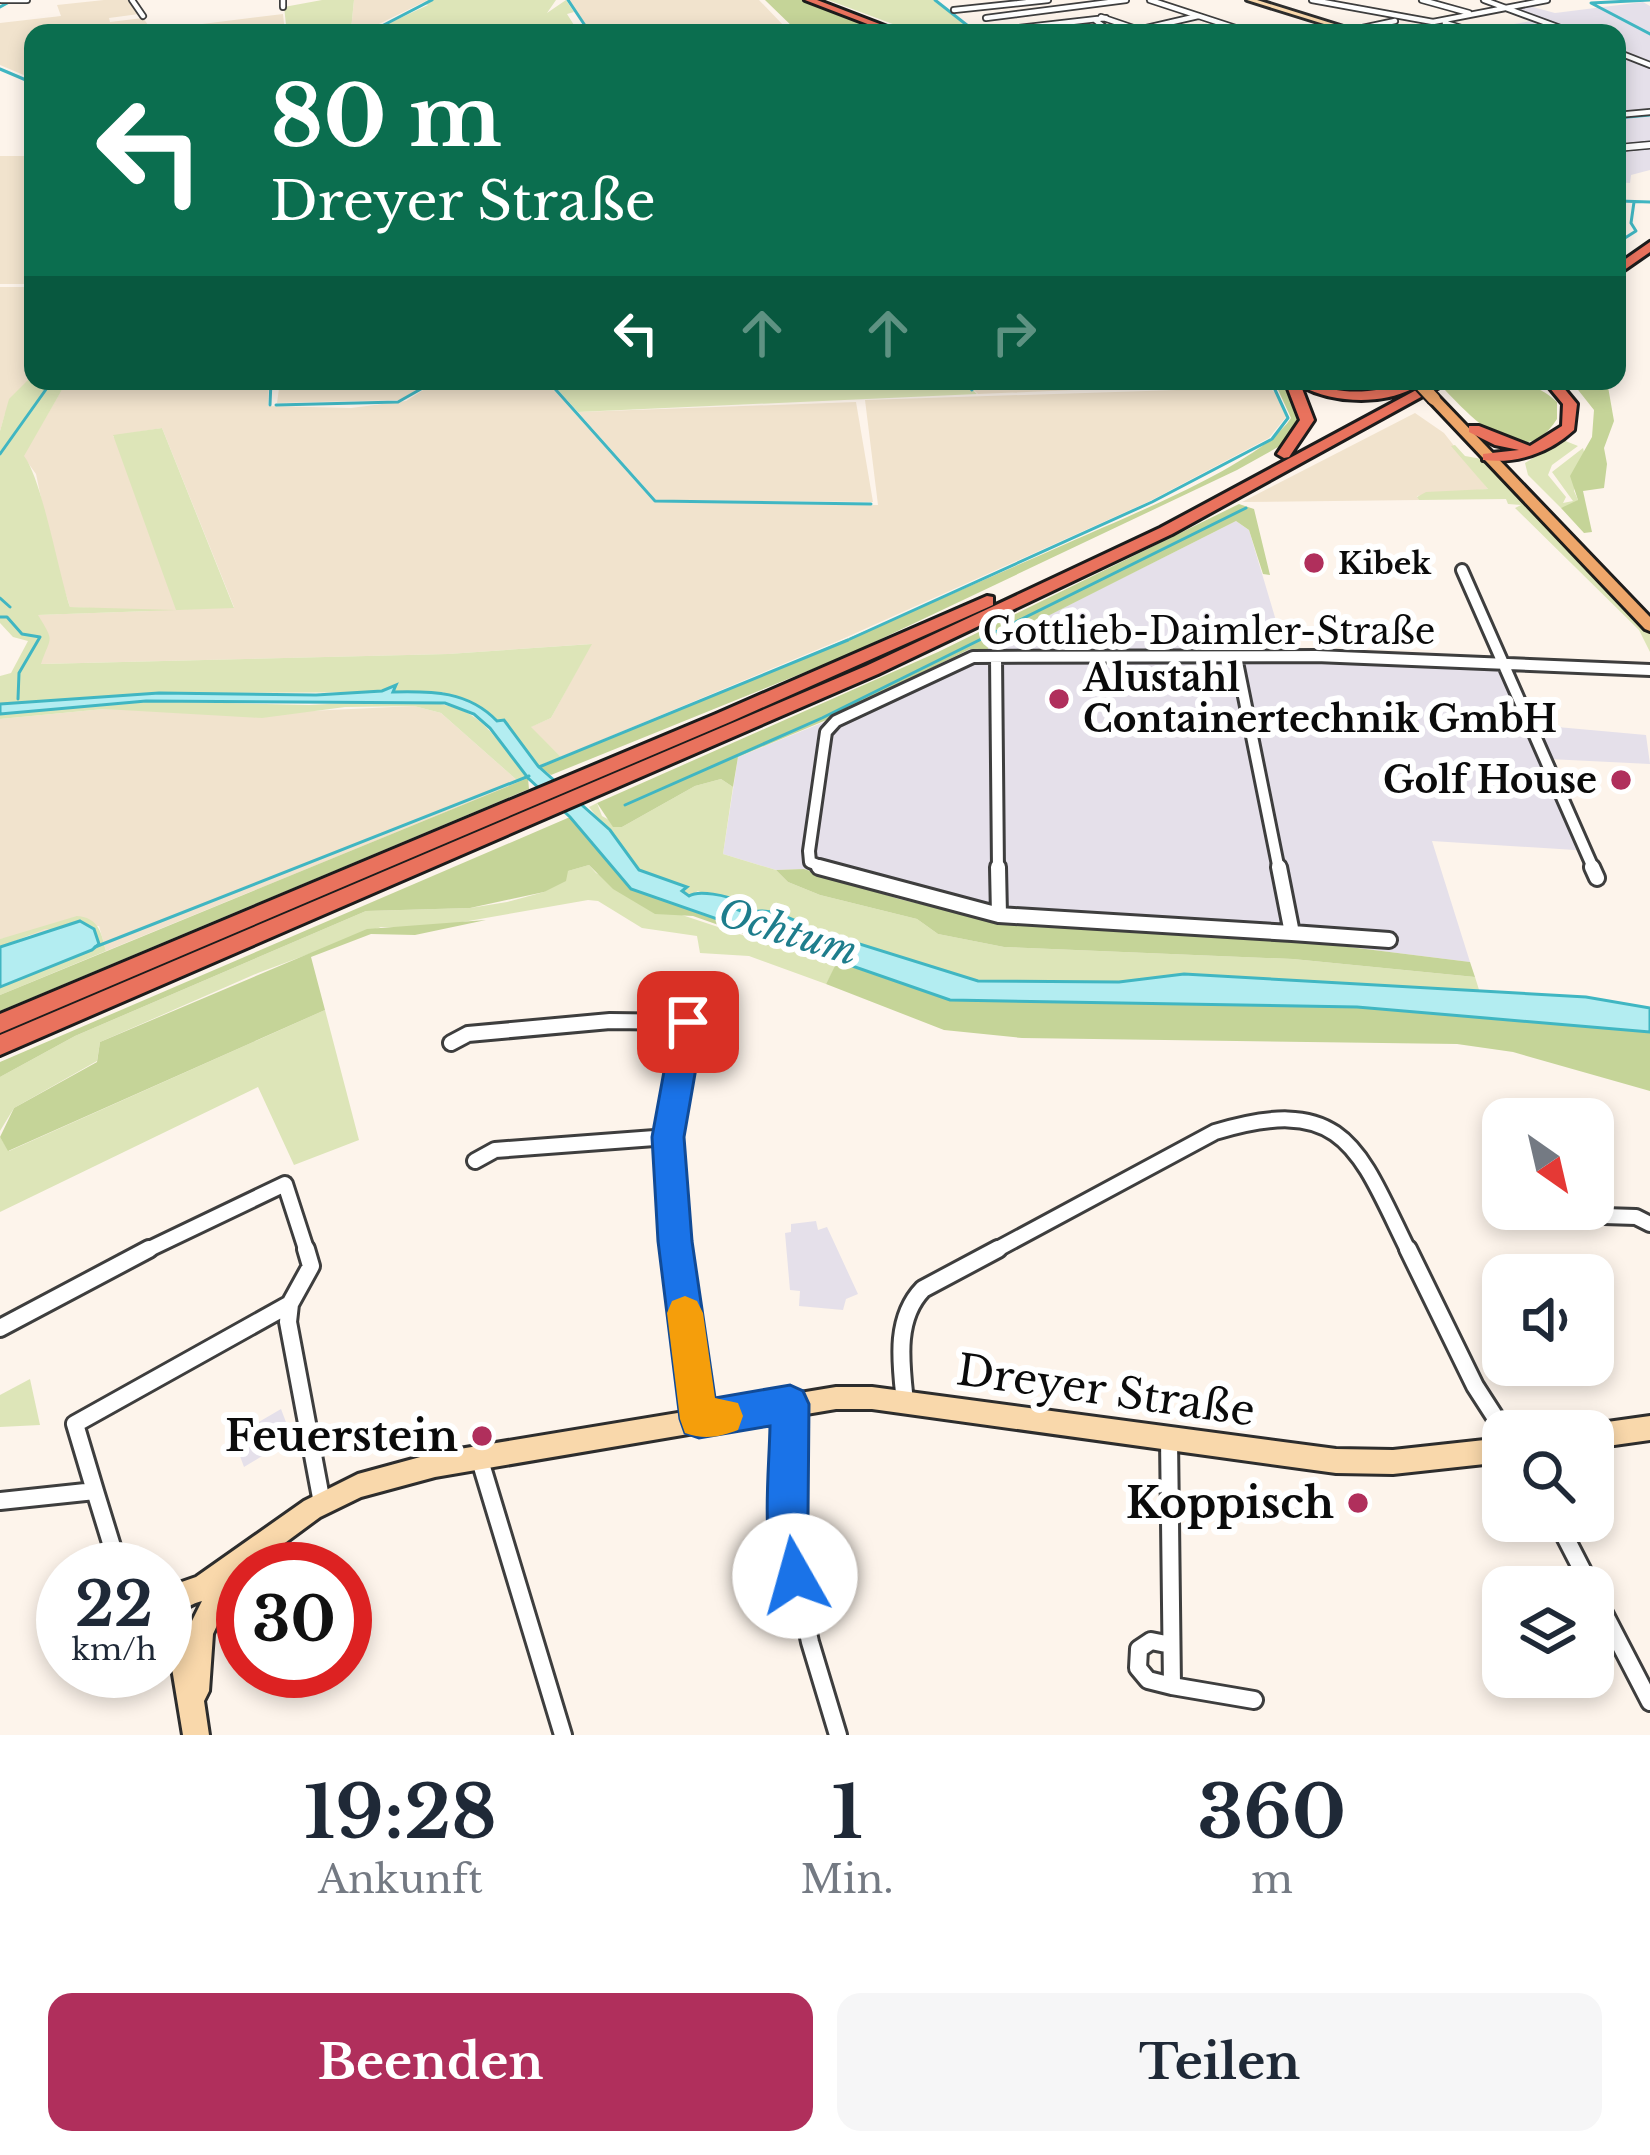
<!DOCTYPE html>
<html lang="de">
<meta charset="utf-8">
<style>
body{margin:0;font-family:"Libre Baskerville",serif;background:#f6f6f7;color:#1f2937;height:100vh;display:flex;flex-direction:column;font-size:45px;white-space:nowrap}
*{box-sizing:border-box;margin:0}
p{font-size:39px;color:#747a83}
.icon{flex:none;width:66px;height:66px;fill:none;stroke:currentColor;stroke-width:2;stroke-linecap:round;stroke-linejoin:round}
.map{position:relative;height:1735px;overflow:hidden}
.sheet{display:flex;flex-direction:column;background:#fff;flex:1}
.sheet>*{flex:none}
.banner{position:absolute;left:24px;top:24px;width:1602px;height:366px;border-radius:24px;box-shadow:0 6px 18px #0003;background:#0b6e4f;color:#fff;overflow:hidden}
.needle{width:78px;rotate:146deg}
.controls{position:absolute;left:1482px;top:1098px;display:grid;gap:24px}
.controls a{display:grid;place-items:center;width:132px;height:132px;border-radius:24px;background:#fff;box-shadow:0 6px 18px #0003;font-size:60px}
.speed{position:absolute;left:36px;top:1542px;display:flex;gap:24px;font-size:60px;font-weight:700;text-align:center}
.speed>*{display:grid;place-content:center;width:156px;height:156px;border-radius:50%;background:#fff;box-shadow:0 6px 18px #0003;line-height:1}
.speed small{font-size:30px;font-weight:400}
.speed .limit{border:18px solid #d22;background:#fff;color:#111}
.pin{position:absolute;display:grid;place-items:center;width:102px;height:102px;color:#fff;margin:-51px;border-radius:24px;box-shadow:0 6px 18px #0006}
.me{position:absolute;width:132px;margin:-66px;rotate:353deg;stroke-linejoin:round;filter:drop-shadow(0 0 9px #0008)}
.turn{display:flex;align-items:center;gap:42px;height:252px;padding:0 48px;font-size:54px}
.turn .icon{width:156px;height:156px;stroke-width:2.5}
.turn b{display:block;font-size:84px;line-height:102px}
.lanes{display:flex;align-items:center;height:114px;padding:0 48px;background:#0003;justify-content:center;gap:60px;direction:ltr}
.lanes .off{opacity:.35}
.eta{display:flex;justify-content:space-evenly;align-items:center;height:204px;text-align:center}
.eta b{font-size:72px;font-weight:700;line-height:84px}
.button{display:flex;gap:24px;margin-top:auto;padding:24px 48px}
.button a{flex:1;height:138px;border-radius:24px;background:#b02f5c;color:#fff;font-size:48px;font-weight:700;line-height:138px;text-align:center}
.button a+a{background:#f6f6f7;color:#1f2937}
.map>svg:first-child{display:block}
.industrial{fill:#e5e0ea}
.farmland{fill:#f1e3cd;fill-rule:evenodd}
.green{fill:#dde5b8}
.forest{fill:#c5d498}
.water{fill:#b3edf1;stroke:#40b6c2;stroke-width:3}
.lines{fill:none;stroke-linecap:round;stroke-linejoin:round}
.stream{stroke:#40b6c2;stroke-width:3}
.street-far4-casing{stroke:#3e3e3e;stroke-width:8}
.street-far3-casing{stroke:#3e3e3e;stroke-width:9}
.street-far2-casing{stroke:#3e3e3e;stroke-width:16}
.street-far1-casing{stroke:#3e3e3e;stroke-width:20}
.street-casing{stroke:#3e3e3e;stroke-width:22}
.secondary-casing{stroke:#2d2d2d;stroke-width:6}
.primary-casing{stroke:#1c1c1c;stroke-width:6}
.highway-casing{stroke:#1c1c1c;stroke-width:6}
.street-far4{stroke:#fff;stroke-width:4.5}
.street-far3{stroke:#fff;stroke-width:6}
.street-far2{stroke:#fff;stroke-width:10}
.street-far1{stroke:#fff;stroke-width:14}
.street{stroke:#fff;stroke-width:16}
.secondary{fill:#f9d8ab;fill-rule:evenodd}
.primary{fill:#eea66a;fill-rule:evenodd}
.highway{fill:#e9725d;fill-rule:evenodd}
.primary-bridge-casing{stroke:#1c1c1c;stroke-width:16;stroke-linecap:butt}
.primary-bridge{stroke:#eea66a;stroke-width:12}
.route{fill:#1a73e8;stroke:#114b97;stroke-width:3}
.slow{fill:#f59e0b}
.poi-dot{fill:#b02f5c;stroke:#fff;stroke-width:4.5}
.labels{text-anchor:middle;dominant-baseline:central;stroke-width:12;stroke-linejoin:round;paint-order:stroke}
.far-poi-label{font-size:30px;font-weight:bold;fill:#0b0b0b;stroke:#fff;text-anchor:start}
.street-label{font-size:36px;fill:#0b0b0b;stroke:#fff}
.poi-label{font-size:36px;font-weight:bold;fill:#0b0b0b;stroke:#fff;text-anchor:start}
.water-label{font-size:39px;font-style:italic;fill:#1e7d8c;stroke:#fff}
.near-street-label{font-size:42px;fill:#0b0b0b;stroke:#fff}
.near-poi-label{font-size:42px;font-weight:bold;fill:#0b0b0b;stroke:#fff;text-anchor:end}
</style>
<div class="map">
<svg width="1650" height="1735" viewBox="0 0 1650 1735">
<rect width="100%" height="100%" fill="#fdf4eb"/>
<path class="industrial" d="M1643,2L1650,6V170L1631,175L1630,183L1617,182V33H1503L1523,28L1514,24L1537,20L1515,9L1529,6L1555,13Z
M1236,521L1249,530L1285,651L1507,657L1535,725L1646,735L1650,764L1549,759L1591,851L1432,841L1470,962L1293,940L998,922L899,899L804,869L776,870L723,854L738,757L824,722L971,649L986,652L989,645Z
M816,1221L818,1230L827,1227L858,1294L846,1299L843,1310L799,1306L800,1291L790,1290L785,1233L791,1232V1224Z
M281,1409L292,1438L244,1467L233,1437Z"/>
<path class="farmland" d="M104,0H129L139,14L109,18L110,22L143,18L154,33H33V79L0,65V23L61,16L57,5Z
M354,0H428L377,25L351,30Z
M568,0H759L784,26L709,33H591Z
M283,14L285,33L154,30Z
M0,156H33V284H0Z
M0,287H33V375L5,414L0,431Z
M67,381H269L268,406L351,408L406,401L437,381H546L654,502L878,505L865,400L1268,387L1277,394L1286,417L1269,438L1150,501L838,641L561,757L530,727L551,718L591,644L448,654L40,664L36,615L150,611L70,607L53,555L36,474L23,456ZM162,428L234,607V608L113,436Z
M280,381H433L400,400L277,403Z
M964,381H1261V382L978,394Z
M856,402L873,502L656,500L578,412Z
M1415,413L1444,433L1488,489L1417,496L1419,500L1242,502Z
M414,706L441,713L519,782L106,951L99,926L0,939V719L104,709L309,711Z"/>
<path class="green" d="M322,0H354L351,30L287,33L284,7Z
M428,0H556L547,13L566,0L574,12L567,14L579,33H342L379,28L428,5L423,3Z
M828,0H934L976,33H917Z
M33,375V381H67L24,456C42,479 58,571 70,607L176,610L113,435L162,428L234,608L38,615C55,643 51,635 41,664L448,654L592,644L551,718L531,727L561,757L538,766C501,724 498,714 442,692L159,693L0,704V676L11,673L28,641L13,637L0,623V431L9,399Z
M550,381H963L977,394L578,412Z
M1563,440L1578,446L1552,465L1548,475L1566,497L1563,503L1573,501L1552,472L1583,448L1584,452L1574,491L1578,500L1575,505L1561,508L1528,475L1525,463Z
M1455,445L1465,456L1482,459L1650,633V652L1639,630L1515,508L1521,505L1508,504L1506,499L1419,500L1417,497L1426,492L1488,489L1451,446Z
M406,700C483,705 482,723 528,778L519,782L441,713L414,706L345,707L262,718L104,709L0,719V714L8,712L146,701L309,705Z
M721,779L733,787L723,854L776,870L788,882L820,895L917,919L938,934L1004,947L1293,959L1475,977L1480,993L1183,974L1119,982L1001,983L978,981L808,928C790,916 771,910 749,914L698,891L689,896L681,891L685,887L639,870L589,807L597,803L602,816L622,827L695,786Z
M589,865L596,873L679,914L836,966L826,984L749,956L700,953L697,936L642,928L598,901L588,900L434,927H381L258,973L100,1042L97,1061L14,1108L0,1131V1077L75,1036L366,911L470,908L507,902L544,892L568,871Z
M77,916C99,918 101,932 106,951L0,995V987L99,943L94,929H45L0,947V939Z
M325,1010L359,1140L294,1165L258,1087L0,1212V1137L9,1151Z
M30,1379L40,1425L0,1427V1395Z"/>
<path class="forest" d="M765,0H803L891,33H799Z
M1274,381H1286L1303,419L1287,442L1237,470L845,656L551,775L540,767C718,694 894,620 1070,542C1123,518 1261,464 1291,418Z
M1465,381C1500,381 1529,376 1557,402V419C1523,474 1473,419 1445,390Z
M1571,381H1607L1614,421L1604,448L1607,464L1604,488L1583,491L1592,532L1584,533L1561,508L1578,500L1570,476L1592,437L1594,410Z
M1239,504L1254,509L1270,575L1263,574L1249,530L1236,521L990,645L986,652L970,649L824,721L738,757L733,787L721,779L695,786L622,827H613L597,803L938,652Z
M528,778L529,789L0,1011V995Z
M570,817L631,889L950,1000L1356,1007L1650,1032V1091L1513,1052L1457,1044L1022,1038L944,1030L826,984L835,966L693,916L655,914L613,889L589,865L568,871L566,881L544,892L470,908L366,911L75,1036L0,1077V1062Z
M804,869L899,899L998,922L1293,940L1470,962L1475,977L1293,959L1004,947L938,934L917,919L820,895L788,882L776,870Z
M486,920L415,935L371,934L311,957L325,1010L8,1151L0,1137L14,1108L97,1062L100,1042L367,929Z"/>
<path class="water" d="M396,685L393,692C433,691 468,691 497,721L504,720L538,766L610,830L639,870L687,887L682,891L689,896C698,890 728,895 738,902L736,909L749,914C763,905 793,918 808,928L978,981L1119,982L1184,974L1586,997L1650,1008V1032L1357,1007L950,1000L631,889L570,817L528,778L490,728L474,714L445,703L146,701L0,714V704L159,693L316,695L382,691Z
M80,921L94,929L99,944L92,950L0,987V947Z"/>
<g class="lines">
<path class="stream" d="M568,0L590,33
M935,0L977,33
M1650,0L1591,3L1650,34
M0,7L11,1
M338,33L378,28L432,0
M488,33L498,30
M0,69L33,83
M1617,118L1650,115
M1619,201L1650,202
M1617,243L1636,231L1631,223L1634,202
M548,381L655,501L871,504
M964,381L972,390
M270,405L271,381
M276,405L398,402L435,381
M0,454L52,381
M0,598L10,607
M0,617H7L22,634L40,637L19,673L18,699
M850,639L1152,502L1272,439L1288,418L1271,381
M539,767L848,640
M625,805L822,718L1246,508
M95,947L529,776"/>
<defs>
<path id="street-far4" d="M1,0H27
M132,0L143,16
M283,0V7
M1150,0L1251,33
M1312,0L1433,22L1547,0
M1422,0L1469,13
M1484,0L1574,33
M954,10L1048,0
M1101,17L1148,33
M986,18L1126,0
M1095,20L1112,33
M1445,23L1478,33
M1142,29L1198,16
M1002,30L1106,18
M1339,33L1395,21
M1617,52L1650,65
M1617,115L1650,112
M1618,148L1650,145"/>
<path id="street-far3" d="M1617,148L1650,145
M1617,162L1619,199"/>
<path id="street-far2" d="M1462,570L1594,870
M996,657L998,870
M1236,657L1279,870
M830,870L810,862L809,851L826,732L836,721L973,657L1316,656L1650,670"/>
<path id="street-far1" d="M819,867L999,915L1292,933
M998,867L999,915
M1279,867L1292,933L1389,940
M1592,867L1597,878
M451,1043L468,1034L610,1021L689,1022L668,1137L676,1252
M475,1161L495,1150L668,1137
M1540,1214L1636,1217L1650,1224
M143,1252L285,1184L307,1252
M992,1252L1215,1132C1346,1092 1359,1151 1409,1252"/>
<path id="street" d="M306,1249L311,1266L290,1304L288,1322L322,1503
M676,1249L699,1419
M1408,1249L1475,1386L1504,1431
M0,1328L149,1249
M905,1402C901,1364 894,1319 923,1289L998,1249
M790,1404L792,1558L810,1642L838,1735
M1169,1439L1172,1686L1254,1700
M479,1457L563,1735
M95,1491L75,1424L290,1304
M0,1501L95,1491L119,1569
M1557,1521L1591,1587
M1593,1592L1650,1702
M1171,1645L1151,1641L1139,1649L1138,1668L1148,1680L1172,1686"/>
<path id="secondary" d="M1247,0H1257L1363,33H1353Z
M836,1387H872L1336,1449L1393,1450L1503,1438V1462L1393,1474L1336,1473L872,1409H836L435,1477L361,1497L320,1517L259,1562L258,1569H243V1585L228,1601L213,1634L209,1691L204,1701L209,1735H183L170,1656L165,1645V1593L173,1585L196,1577L304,1501L358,1474L435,1453ZM202,1601L192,1621L182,1624C182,1609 188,1605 202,1601Z
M1650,1416V1440L1593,1448V1431H1583L1593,1424Z"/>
<path id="primary" d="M1430,396H1438L1650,617V631L1645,629L1430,402Z"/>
<path id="highway" d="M805,0H817L903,33H891Z
M1650,242V252L1617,275V265Z
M1285,381C1307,381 1323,389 1344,391C1365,393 1385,389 1405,385L1412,389C1380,405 1333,403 1301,386L1314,420L1289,457L1284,458L1277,454L1300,420Z
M1433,381H1450L1172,534L878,674L0,1055V1035L866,666L1160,528Z
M1544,381H1558L1577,404L1574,430C1549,453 1517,464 1483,460V454L1519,450L1495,445L1469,432V426H1479L1530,446L1562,426L1563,404Z
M987,596L993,597V605L730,722L0,1033V1014L716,714Z"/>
</defs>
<use href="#street-far4" class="street-far4-casing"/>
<use href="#street-far3" class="street-far3-casing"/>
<use href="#street-far2" class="street-far2-casing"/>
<use href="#street-far1" class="street-far1-casing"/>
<use href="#street" class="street-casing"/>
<use href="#secondary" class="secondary-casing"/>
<use href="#primary" class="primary-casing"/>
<use href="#highway" class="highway-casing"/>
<use href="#street-far4" class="street-far4"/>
<use href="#street-far3" class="street-far3"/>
<use href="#street-far2" class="street-far2"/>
<use href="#street-far1" class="street-far1"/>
<use href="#street" class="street"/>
<use href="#secondary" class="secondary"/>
<use href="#primary" class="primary"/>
<use href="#highway" class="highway"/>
<defs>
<path id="primary-bridge" d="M1417,381L1434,399"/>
</defs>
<use href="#primary-bridge" class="primary-bridge-casing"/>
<use href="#primary-bridge" class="primary-bridge"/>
</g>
<path class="route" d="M688,1010L699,1013L704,1022L684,1137L692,1241L715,1398L790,1385L803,1391L809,1404L808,1517L816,1576L810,1590L795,1596L780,1590C760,1541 769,1478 770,1426L699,1438L685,1433L680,1419L658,1241L652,1137L673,1022L678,1013Z"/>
<path class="slow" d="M685,1296L697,1301L703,1313L715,1398L738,1403L743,1416L738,1430C720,1437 704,1440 685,1433L680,1419L667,1313L672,1301Z"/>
<g class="poi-dot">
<circle cx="1314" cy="563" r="12"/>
<circle cx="1059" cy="699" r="12"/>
<circle cx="1621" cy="780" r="12"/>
<circle cx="482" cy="1436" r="12"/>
<circle cx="1358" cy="1503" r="12"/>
</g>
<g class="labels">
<g class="far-poi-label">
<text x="1338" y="563">Kibek</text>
</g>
<g class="street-label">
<text x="1209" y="631">Gottlieb-Daimler-Straße</text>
</g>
<g class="poi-label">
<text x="1083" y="678">Alustahl<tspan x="1083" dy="41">Containertechnik GmbH</tspan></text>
<text x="1597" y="780" text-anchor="end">Golf House</text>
</g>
<g class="water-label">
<text transform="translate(788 932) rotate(17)">Ochtum</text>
</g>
<g class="near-street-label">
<text transform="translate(1106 1390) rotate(8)">Dreyer Straße</text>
</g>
<g class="near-poi-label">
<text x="458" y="1436">Feuerstein</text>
<text x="1334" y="1503">Koppisch</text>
</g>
</g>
</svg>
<div class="controls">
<a><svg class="needle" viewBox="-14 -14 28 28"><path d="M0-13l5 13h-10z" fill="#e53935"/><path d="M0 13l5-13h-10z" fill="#747a83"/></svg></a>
<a><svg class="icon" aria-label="sound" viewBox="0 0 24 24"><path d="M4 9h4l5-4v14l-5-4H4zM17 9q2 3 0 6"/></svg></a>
<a><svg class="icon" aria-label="search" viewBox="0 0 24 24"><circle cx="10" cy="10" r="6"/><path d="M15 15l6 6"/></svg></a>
<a><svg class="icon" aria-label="layers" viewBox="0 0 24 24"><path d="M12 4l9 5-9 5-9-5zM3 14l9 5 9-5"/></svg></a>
</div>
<div class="speed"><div>22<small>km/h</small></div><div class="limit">30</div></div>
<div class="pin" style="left:688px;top:1022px;background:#d93025"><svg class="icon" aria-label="arrive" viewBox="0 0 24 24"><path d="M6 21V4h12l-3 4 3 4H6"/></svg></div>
<svg class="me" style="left:795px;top:1576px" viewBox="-20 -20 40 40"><circle r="19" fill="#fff"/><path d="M0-13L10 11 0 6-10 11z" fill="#1a73e8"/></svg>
<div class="banner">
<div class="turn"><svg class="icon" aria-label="left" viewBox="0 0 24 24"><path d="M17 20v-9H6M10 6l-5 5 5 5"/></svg><div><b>80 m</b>Dreyer Straße</div></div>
<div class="lanes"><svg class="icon" aria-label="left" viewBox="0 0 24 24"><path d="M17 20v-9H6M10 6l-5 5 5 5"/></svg><svg class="icon off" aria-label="ahead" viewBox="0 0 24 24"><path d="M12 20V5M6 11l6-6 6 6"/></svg><svg class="icon off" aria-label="ahead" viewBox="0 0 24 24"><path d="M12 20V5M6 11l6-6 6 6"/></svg><svg class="icon off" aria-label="right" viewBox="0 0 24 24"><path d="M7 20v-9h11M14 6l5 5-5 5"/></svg></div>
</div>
</div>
<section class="sheet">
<div class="eta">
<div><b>19:28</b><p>Ankunft</p></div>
<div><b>1</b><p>Min.</p></div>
<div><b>360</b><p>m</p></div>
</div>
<div class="button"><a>Beenden</a><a>Teilen</a></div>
</section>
